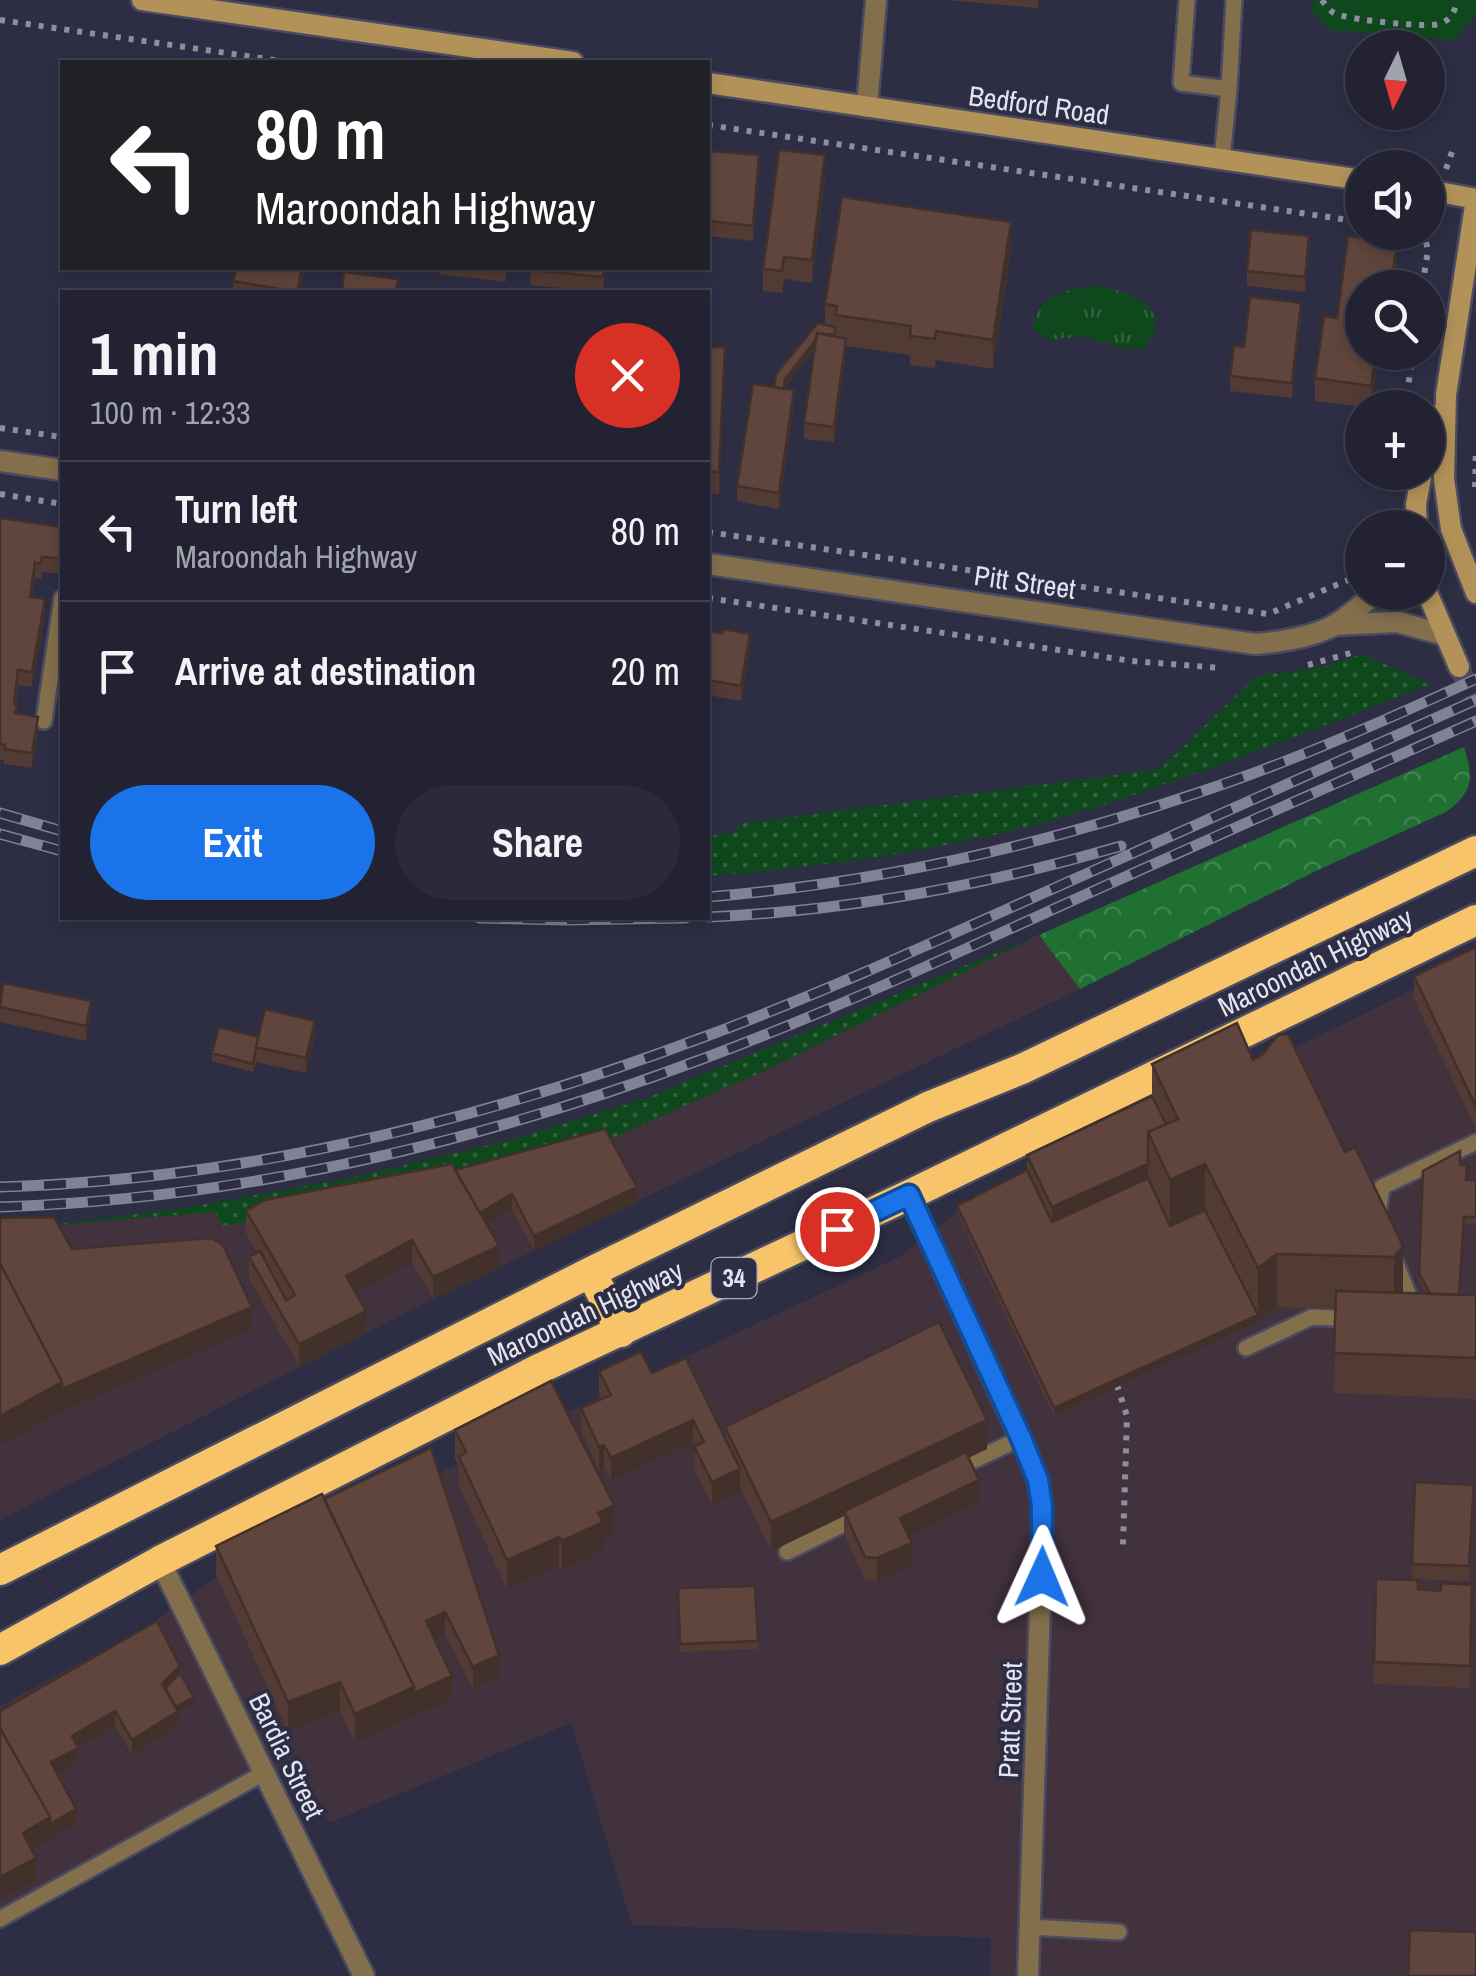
<!DOCTYPE html>
<meta charset="utf-8">
<style>
body{margin:0;font-family:"Archivo Narrow",sans-serif;background:#2a2a3b;color:#f1f3f6;height:100vh;display:flex;flex-direction:column;font-size:38px;white-space:nowrap}
*{box-sizing:border-box;margin:0}
p{font-size:32px;color:#a2a4ac}
.icon{flex:none;width:55px;height:55px;fill:none;stroke:currentColor;stroke-width:2;stroke-linecap:round;stroke-linejoin:round}
.map{position:relative;flex:1;overflow:hidden}
.side{position:absolute;left:60px;top:290px;width:650px;height:630px;display:flex;flex-direction:column;background:#223;border-radius:0px;box-shadow:0 5px 15px #0003,0 0 0 2px #3f3f4e}
.side>*{flex:none}
.guide{position:absolute;left:60px;top:60px;width:650px;height:210px;border-radius:0px;box-shadow:0 5px 15px #0003,0 0 0 2px #3f3f4e;background:#202124;color:#fff;overflow:hidden}
.needle{width:65px;rotate:185deg}
.fabs{position:absolute;left:1345px;top:30px;display:grid;gap:20px}
.fabs a{display:grid;place-items:center;width:100px;height:100px;border-radius:50%;background:#223;box-shadow:0 5px 15px #0003,0 0 0 2px #3f3f4e;font-size:50px}
.pin{position:absolute;display:grid;place-items:center;width:85px;height:85px;color:#fff;margin:-42px;border:5px solid #fff;border-radius:50%;box-shadow:0 2px 10px #0007}
.me{position:absolute;width:110px;margin:-55px;rotate:1deg;stroke-linejoin:round;filter:drop-shadow(0 0 8px #0008)}
.turn{display:flex;align-items:center;gap:35px;height:210px;padding:0 30px;font-size:45px}
.turn .icon{width:130px;height:130px;stroke-width:2.5}
.turn b{display:block;font-size:70px;line-height:85px}
.round{display:grid;place-items:center;flex:none;width:105px;height:105px;border-radius:52px;background:#2a2a3b}
.headline{display:flex;align-items:center;justify-content:space-between;height:170px;padding:0 30px}
h1{font-size:60px;font-weight:800;line-height:75px}
.primary-button{display:flex;gap:20px;margin-top:auto;padding:20px 30px}
.primary-button a{flex:1;height:115px;border-radius:60px;background:#1a73e8;color:#fff;font-size:40px;font-weight:800;line-height:115px;text-align:center}
.primary-button a+a{background:#2a2a3b;color:#f1f3f6}
ul{padding:0;list-style:none}
li{display:flex;align-items:center;gap:30px;height:140px;padding:0 30px;border-top:2px solid #3f3f4e}
li div{flex:1}
li b{display:block;font-size:38px}
li em{font-style:normal}
.map>svg:first-child{display:block}
.commercial{fill:#42323e}
.grass{fill:url(#grass-dots)}
.forest{fill:url(#forest-crowns)}
.park{fill:url(#park-tufts)}
.pitch{fill:#0e481c}
.lines{fill:none;stroke-linecap:round;stroke-linejoin:round}
.secondary-tunnel{stroke:#48495e;stroke-width:20;stroke-dasharray:20 10;stroke-linecap:butt}
.lane-casing{stroke:#4a4b60;stroke-width:20}
.street-casing{stroke:#4a4b60;stroke-width:25}
.secondary-casing{stroke:#4a4b60;stroke-width:25}
.highway-casing{stroke:#4a4b60;stroke-width:35}
.path{stroke:#8d8fa1;stroke-width:6;stroke-dasharray:5 8;stroke-linecap:butt}
.lane{stroke:#846f4d;stroke-width:15}
.street{stroke:#846f4d;stroke-width:20}
.secondary{stroke:#b29259;stroke-width:20}
.highway{stroke:#f7c469;stroke-width:30}
.rail-casing{stroke:#818395;stroke-width:11}
.rail{stroke:#2d2e44;stroke-width:8;stroke-dasharray:22;stroke-linecap:butt}
.wall{fill:#523b34}
.shaded-wall{fill:#42302b}
.building{fill:#5f453d;stroke:#42302b;stroke-width:2.5}
.route-casing{stroke:#114b97;stroke-width:25}
.route{stroke:#1a73e8;stroke-width:18}
.labels{text-anchor:middle;dominant-baseline:central;stroke-width:8;stroke-linejoin:round;paint-order:stroke}
.shield{fill:#2d2e44;stroke:#acadbe;stroke-width:2.5}
.shield-label{font-size:25px;font-weight:bold;fill:#e2e4f2}
.street-label{font-size:28px;fill:#e2e4f2;stroke:#2d2e44}
</style>
<div class="map">
<svg width="1476" height="1976" viewBox="0 0 1476 1976">
<defs>
<pattern id="grass-dots" width="8" height="8" patternUnits="userSpaceOnUse" patternTransform="scale(2.5)"><rect width="8" height="8" fill="#0e481c"/><path d="M2 2h.1M6 6h.1" fill="none" stroke="#31623d" stroke-width="1.8" stroke-linecap="round"/></pattern>
<pattern id="forest-crowns" width="20" height="18" patternUnits="userSpaceOnUse" patternTransform="scale(2.5)"><rect width="20" height="18" fill="#1f7031"/><path d="M2 6a3 3 0 1 1 6 0M12 15a3 3 0 1 1 6 0" fill="none" stroke="#3f844f"/></pattern>
<pattern id="park-tufts" width="24" height="20" patternUnits="userSpaceOnUse" patternTransform="scale(2.5)"><rect width="24" height="20" fill="#0e481c"/><path d="M3 7l-1-3M5 7V3M7 7l1-3M15 17l-1-3M17 17v-4M19 17l1-3" fill="none" stroke="#31623d"/></pattern>
</defs>
<rect width="100%" height="100%" fill="#2d2e44"/>
<path class="commercial" d="M1039,935L1080,989L433,1299L0,1520V1226H41L215,1212L224,1226L762,1072Z
M1476,959V1976H990L991,1938L632,1925L571,1723L329,1823L299,1764L251,1788L0,1930V1706L150,1625L215,1578L899,1257L957,1213Z"/>
<path class="grass" d="M1362,654L1431,684C1304,733 1176,785 1045,822C935,852 821,867 708,876V836L736,832L738,824L1160,769L1256,676L1323,667Z
M1039,935L762,1072L598,1144L410,1193L223,1226L215,1212L41,1226L179,1209L350,1178L510,1140L644,1099Z"/>
<path class="forest" d="M1464,747C1474,779 1473,792 1446,812L1320,869L1080,989L1039,935Z"/>
<path class="park" d="M1092,286C1125,288 1180,308 1144,349H1127L1081,336L1048,340L1033,329C1039,295 1061,291 1092,286Z"/>
<path class="pitch" d="M1313,0H1476V16L1454,40L1328,30L1312,10Z"/>
<g class="lines">
<path class="secondary-tunnel" d="M1459,667L1476,704"/>
<defs>
<path id="lane" d="M1187,0L1181,83L1229,89L1234,0
M1222,159L1229,89
M44,721L62,598
M1377,1219L1382,1187L1476,1142
M1396,1263L1415,1311
M1246,1348L1312,1317L1352,1319
M952,1471L1021,1438
M787,1552L860,1516
M0,1919L264,1773
M1030,1927L1119,1932"/>
<path id="street" d="M867,107L876,0
M0,461L62,470
M708,564L1255,644C1281,642 1309,638 1333,626C1348,617 1363,603 1378,592
M1334,625L1397,622L1445,635
M909,1195L1027,1453L1038,1480L1042,1506V1543L1028,1976
M160,1561L364,1976"/>
<path id="secondary" d="M142,0L573,62
M708,83L1362,180
M1428,190L1476,199
M1476,199L1446,395L1444,479L1451,529L1476,593
M1428,448L1439,415
M1417,528L1416,504L1422,472
M1427,592L1459,667"/>
<path id="highway" d="M591,1272L621,1332
M0,1570L591,1272L928,1107L1024,1068L1476,851
M0,1650L160,1561L541,1368L909,1195L1476,920"/>
</defs>
<use href="#lane" class="lane-casing"/>
<use href="#street" class="street-casing"/>
<use href="#secondary" class="secondary-casing"/>
<use href="#highway" class="highway-casing"/>
<path class="path" d="M1322,0C1327,8 1331,13 1340,15C1354,20 1427,28 1439,24C1451,20 1455,12 1457,0
M0,20L288,62
M708,125L1362,222
M1446,169L1454,146
M1420,232L1424,234L1428,250L1422,288
M1405,408L1413,352
M0,428L62,437
M1475,487L1476,448
M0,494L62,504
M708,532L1268,614L1348,580
M708,598L1132,661L1221,668
M1308,665L1354,652
M1117,1385L1127,1416L1123,1545"/>
<use href="#lane" class="lane"/>
<use href="#street" class="street"/>
<use href="#secondary" class="secondary"/>
<use href="#highway" class="highway"/>
<defs>
<path id="rail" d="M0,813L62,831
M0,834L62,851
M708,897C877,883 1041,846 1203,791C1296,760 1386,720 1476,679
M708,917C847,911 987,885 1121,846
M479,918L566,920L686,918
M0,1187C244,1180 484,1120 712,1034C830,990 945,937 1059,886C1198,824 1337,762 1476,700
M0,1207C240,1199 481,1142 705,1058C842,1007 976,944 1109,884C1231,829 1354,776 1476,721"/>
</defs>
<use href="#rail" class="rail-casing"/>
<use href="#rail" class="rail"/>
</g>
<path class="wall" d="M946,0H1038V8Z
M759,170L753,241L708,236V172Z
M825,178L812,283L784,279L782,293L763,291V269Z
M1348,236L1397,243V265L1394,288H1362V352H1379L1371,408L1315,401V378L1324,316L1337,318Z
M1011,251L993,369L936,360L935,368L910,365V355L846,346L834,442L804,439V423L814,351L785,387V389L794,405L779,509L737,501V486L774,387L825,325V304Z
M1309,251L1305,292L1247,286V271Z
M304,268L300,292H233V281Z
M378,268H402V270Z
M439,268H507L505,282L439,274Z
M531,268H605L603,292L530,285Z
M1301,318L1292,398L1230,391V376L1244,347Z
M708,347L725,370L719,494H708Z
M0,518L62,527L59,574L42,572L41,579L35,578L32,597L45,615L32,687L18,685L16,704L17,714L38,732L32,768L4,764V760L0,759Z
M708,631L750,649L741,701L708,695Z
M1476,947V1129L1414,999V976Z
M0,998L91,1017L86,1041L0,1022Z
M315,1036L306,1073L256,1062L253,1072L212,1061V1053L258,1037Z
M1253,1060L1345,1152L1403,1246V1293L1426,1294L1419,1281L1423,1171L1460,1165L1467,1180H1476V1225L1464,1224L1459,1295H1476V1399L1334,1393L1336,1309L1277,1307L1258,1322L1054,1416L957,1213V1206L1027,1170V1155L1152,1096V1064Z
M455,1170L637,1202L534,1251L512,1209L486,1224L499,1268L433,1299L412,1262L356,1293L366,1333L299,1366L249,1279V1257L257,1252L246,1233V1211Z
M599,1371L652,1373L725,1437V1427L987,1449L968,1458L979,1502L909,1536L912,1566L877,1581L865,1580L844,1533V1516L771,1551L740,1487V1492L712,1505L694,1468L695,1446L693,1442L611,1481L604,1467L599,1470L581,1430V1408L601,1399L599,1393Z
M455,1430L614,1534L603,1540V1551L562,1570L559,1566L507,1589L459,1486V1466L455,1459Z
M431,1448L499,1677L473,1689L445,1634L434,1639L452,1699L355,1743L340,1711L288,1731L216,1575V1546L324,1499Z
M1415,1482L1474,1500L1469,1581L1412,1579Z
M1472,1585L1470,1688L1374,1684V1662L1418,1589L1440,1591Z
M755,1586L758,1649L680,1652L678,1588Z
M180,1673L194,1704L178,1713V1726L132,1755L115,1726L78,1747V1763L58,1774L76,1824L32,1850L36,1880L0,1711Z"/>
<path class="shaded-wall" d="M759,155V170L753,241V226Z
M825,155V178L812,283V260Z
M1011,222V251L993,369V340Z
M1309,236V251L1305,292V277Z
M1397,243V265L1394,288H1391Z
M302,268H304V273L300,292H297Z
M1301,303V318L1292,398V383Z
M822,333V341L785,387L783,404L785,379Z
M846,339V354L834,442V427Z
M725,347V370L719,494V472Z
M1376,352H1379L1371,408V386Z
M794,390V405L779,509V493Z
M62,532V547L59,574V558Z
M35,562V578L30,612V597Z
M45,599V615L32,687V672Z
M750,634V649L741,701V686Z
M38,717V732L32,768V753Z
M91,1001V1017L86,1041V1026Z
M315,1021V1036L306,1073V1058Z
M1148,1164V1186L1052,1229V1207Z
M1205,1164V1217L1170,1234V1180Z
M637,1187V1202L534,1251V1236Z
M512,1194V1209L477,1230V1215Z
M412,1240V1262L346,1299V1276Z
M499,1246V1268L433,1299V1277Z
M1403,1246V1300L1394,1311V1257Z
M1277,1254V1307L1258,1322L1054,1416V1408L1258,1315V1268Z
M252,1307V1329L62,1411L0,1445V1416L62,1382Z
M366,1311V1333L299,1366V1344Z
M693,1420V1442L611,1481V1458Z
M987,1420V1449L846,1515L844,1511V1516L771,1551V1522Z
M604,1445V1467L599,1470V1447Z
M740,1469V1492L712,1505V1482Z
M979,1480V1502L900,1541V1518Z
M614,1505V1534L603,1540V1551L562,1570V1541L598,1513Z
M559,1537V1566L507,1589V1560Z
M912,1543V1566L877,1581V1558Z
M445,1612V1634L426,1643V1621Z
M499,1655V1677L473,1689V1667Z
M180,1666V1681L165,1696L162,1684Z
M452,1676V1699L355,1743V1714L414,1687Z
M340,1682V1711L288,1731V1702Z
M194,1697V1704L178,1713V1726L132,1755V1740L173,1709Z
M115,1711V1726L72,1751V1736Z
M78,1748V1763L51,1778V1762Z
M76,1809V1824L23,1855V1833L50,1817Z
M36,1858V1880L0,1899V1877Z"/>
<path class="building" d="M779,150L825,155L812,260L784,257L782,271L763,269Z
M710,151L759,155L753,226L708,221V172Z
M842,197L1011,222L993,340L936,331L935,339L910,336L911,326L835,315L837,306L825,304Z
M1251,230L1309,236L1305,277L1247,271Z
M1348,236L1397,243L1391,288H1362V352H1376L1371,386L1315,378L1324,316L1337,318Z
M236,268H302L297,292L233,281Z
M531,268H604L603,277L530,270Z
M344,272L398,279L396,292H342Z
M1250,297L1301,303L1292,383L1230,376L1234,346L1244,347Z
M818,323L835,327V335L817,333L815,341L785,379L784,389L774,387L776,374Z
M817,333L846,339L834,427L804,423Z
M708,347H725L719,472L708,471Z
M753,384L794,390L779,493L737,486Z
M0,518L62,527L59,558L42,557L41,564L35,562L30,597L45,599L32,672L18,670L14,704H17L15,713L38,717L32,753L4,749L5,745L0,744Z
M723,629L750,634L741,686L708,680V631L722,633Z
M1476,947V1107L1414,976Z
M3,983L91,1001L86,1026L0,1007Z
M265,1009L315,1021L306,1058L256,1047Z
M1237,1023L1253,1060L1263,1054L1278,1035L1285,1034L1289,1036L1345,1152L1355,1147L1403,1246L1394,1257L1277,1254L1258,1268L1205,1164L1170,1180L1148,1132L1178,1119L1152,1064Z
M219,1027L258,1037L253,1064L212,1053Z
M1152,1096L1166,1124L1148,1132V1164L1052,1207L1027,1155Z
M605,1129L637,1187L534,1236L512,1194L480,1213L455,1170Z
M1460,1151V1165H1467L1466,1180H1476V1217H1464L1459,1295L1431,1294L1429,1292L1419,1273L1423,1171Z
M452,1164L499,1246L433,1277L412,1240L346,1276L366,1311L299,1344L249,1257L260,1251L286,1300L295,1295L246,1211L265,1200Z
M1027,1170L1052,1222L1148,1178L1170,1226L1205,1210L1258,1315L1054,1408L957,1206Z
M54,1217L72,1249L211,1238L223,1245L252,1307L62,1389V1382L0,1263V1218Z
M0,1263L62,1382L0,1416Z
M1336,1291L1476,1295V1358L1334,1353Z
M939,1322L987,1420L771,1522L725,1427Z
M641,1352L652,1373L686,1358L740,1469L712,1482L694,1446L704,1442L693,1420L611,1458L604,1445L599,1447L581,1408L611,1395L599,1371Z
M551,1381L614,1505L598,1513L603,1522L562,1541L559,1537L507,1560L459,1457L466,1452L455,1430Z
M431,1448L499,1655L473,1667L445,1612L426,1621L452,1676L414,1693V1687L324,1499Z
M966,1452L979,1480L900,1518L912,1543L877,1558L865,1557L844,1511Z
M1415,1482L1474,1485L1469,1566L1412,1564Z
M322,1494L414,1687L355,1714L340,1682L288,1702L216,1546Z
M1376,1579L1418,1580V1589L1440,1591L1442,1583L1472,1585L1470,1666L1374,1662Z
M755,1586L758,1641L680,1644L678,1588Z
M157,1621L180,1666L162,1684L178,1711L132,1740L115,1711L72,1736L78,1748L51,1762L76,1809L50,1824V1817L0,1728V1711Z
M180,1673L194,1697L176,1707L165,1688Z
M0,1728L50,1817L23,1833L36,1858L0,1877Z
M1410,1930L1476,1932V1976H1408Z"/>
<g class="lines">
<defs>
<path id="route" d="M837,1229L909,1195L1021,1438L1038,1480L1042,1506V1577"/>
</defs>
<use href="#route" class="route-casing"/>
<use href="#route" class="route"/>
</g>
<g class="labels">
<rect class="shield" x="711.5" y="1258" width="45" height="40" rx="8"/>
<g class="shield-label">
<text x="734" y="1278">34</text>
</g>
<g class="street-label">
<text transform="translate(1039 105) rotate(8)">Bedford Road</text>
<text transform="translate(1025 582) rotate(8)">Pitt Street</text>
<text transform="translate(1315 962) rotate(-26)">Maroondah Highway</text>
<text transform="translate(585 1313) rotate(-25)">Maroondah Highway</text>
<text transform="translate(1010 1720) rotate(-88)">Pratt Street</text>
<text transform="translate(287 1756) rotate(64)">Bardia Street</text>
</g>
</g>
</svg>
<div class="fabs">
<a><svg class="needle" viewBox="-14 -14 28 28"><path d="M0-13l5 13h-10z" fill="#e53935"/><path d="M0 13l5-13h-10z" fill="#a2a4ac"/></svg></a>
<a><svg class="icon" aria-label="sound" viewBox="0 0 24 24"><path d="M4 9h4l5-4v14l-5-4H4zM17 9q2 3 0 6"/></svg></a>
<a><svg class="icon" aria-label="search" viewBox="0 0 24 24"><circle cx="10" cy="10" r="6"/><path d="M15 15l6 6"/></svg></a>
<a>+</a>
<a>−</a>
</div>
<div class="pin" style="left:837px;top:1229px;background:#d93025"><svg class="icon" aria-label="arrive" viewBox="0 0 24 24"><path d="M6 21V4h12l-3 4 3 4H6"/></svg></div>
<svg class="me" style="left:1042px;top:1577px" viewBox="-20 -20 40 40"><path d="M0-17L14 15 0 8-14 15z" fill="#1a73e8" stroke="#fff" stroke-width="4"/></svg>
<div class="guide">
<div class="turn"><svg class="icon" aria-label="left" viewBox="0 0 24 24"><path d="M17 20v-9H6M10 6l-5 5 5 5"/></svg><div><b>80 m</b>Maroondah Highway</div></div>
</div>
<section class="side">
<div class="headline"><div><h1>1 min</h1><p>100 m · 12:33</p></div><a class="round" style="background:#d93025;color:#fff"><svg class="icon" aria-label="close" viewBox="0 0 24 24"><path d="M6 6l12 12M18 6L6 18"/></svg></a></div>
<ul>
<li><svg class="icon" aria-label="left" viewBox="0 0 24 24"><path d="M17 20v-9H6M10 6l-5 5 5 5"/></svg><div><b>Turn left</b><p>Maroondah Highway</p></div><em>80 m</em></li>
<li><svg class="icon" aria-label="arrive" viewBox="0 0 24 24"><path d="M6 21V4h12l-3 4 3 4H6"/></svg><div><b>Arrive at destination</b></div><em>20 m</em></li>
</ul>
<div class="primary-button"><a>Exit</a><a>Share</a></div>
</section>
</div>
